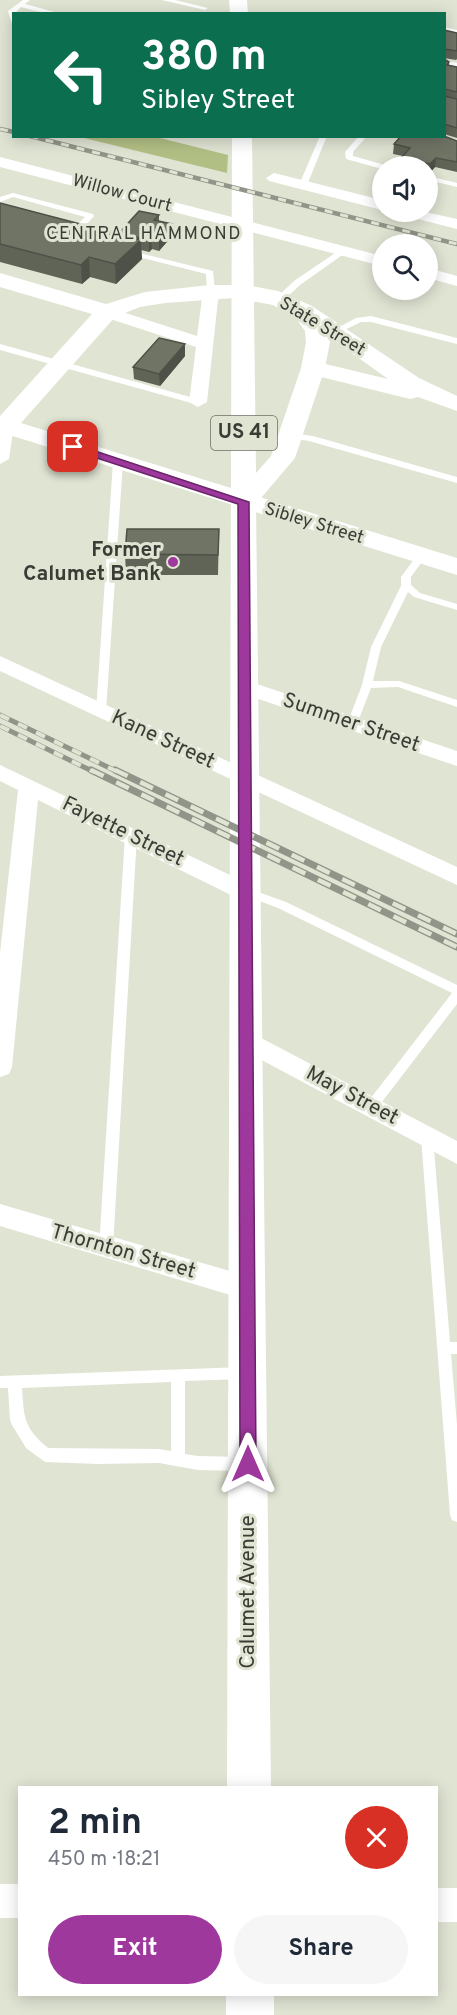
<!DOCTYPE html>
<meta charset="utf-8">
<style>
body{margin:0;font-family:Overpass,sans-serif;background:#f6f6f7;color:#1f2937;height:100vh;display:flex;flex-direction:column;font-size:22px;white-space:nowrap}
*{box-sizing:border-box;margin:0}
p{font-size:20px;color:#747a83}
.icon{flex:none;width:33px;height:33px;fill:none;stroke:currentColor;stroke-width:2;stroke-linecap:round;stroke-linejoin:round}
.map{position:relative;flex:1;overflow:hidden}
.details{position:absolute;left:18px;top:1786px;width:420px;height:210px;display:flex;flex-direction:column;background:#fff;border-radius:0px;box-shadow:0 3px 15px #0003}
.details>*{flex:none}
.banner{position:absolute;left:12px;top:12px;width:434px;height:126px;border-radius:0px;box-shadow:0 3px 15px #0003;background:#0b6e4f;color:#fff;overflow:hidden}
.controls{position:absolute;left:372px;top:156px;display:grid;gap:12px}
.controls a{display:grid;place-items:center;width:66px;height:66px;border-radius:50%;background:#fff;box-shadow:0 3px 15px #0003;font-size:30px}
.pin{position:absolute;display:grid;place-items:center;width:51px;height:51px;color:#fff;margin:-26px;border-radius:12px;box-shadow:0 3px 9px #0006}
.me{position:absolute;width:66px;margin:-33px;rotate:0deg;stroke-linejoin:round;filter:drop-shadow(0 0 4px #0008)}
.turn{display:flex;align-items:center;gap:21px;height:126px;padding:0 30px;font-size:27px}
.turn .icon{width:78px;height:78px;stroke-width:2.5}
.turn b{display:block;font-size:42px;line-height:51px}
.round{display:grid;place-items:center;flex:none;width:63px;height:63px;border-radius:32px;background:#f6f6f7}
.overview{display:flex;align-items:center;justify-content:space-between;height:102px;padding:0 30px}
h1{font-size:36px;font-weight:700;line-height:45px}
.action{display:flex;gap:12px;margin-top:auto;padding:12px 30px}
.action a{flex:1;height:69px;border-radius:36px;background:#9e389d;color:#fff;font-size:24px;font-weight:700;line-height:69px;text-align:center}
.action a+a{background:#f6f6f7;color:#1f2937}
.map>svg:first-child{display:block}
.green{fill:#b2bf84}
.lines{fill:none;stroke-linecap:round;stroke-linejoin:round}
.lane{fill:#fff;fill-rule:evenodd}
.street{fill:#fff;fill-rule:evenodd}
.secondary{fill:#fff;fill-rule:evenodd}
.primary{fill:#fff;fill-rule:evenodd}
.rail-far2-casing{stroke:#919488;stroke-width:4.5}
.rail-far1-casing{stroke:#919488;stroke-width:5}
.rail-casing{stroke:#919488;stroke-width:7}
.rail-far2{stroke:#e0e4d3;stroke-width:3;stroke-dasharray:8;stroke-linecap:butt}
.rail-far1{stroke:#e0e4d3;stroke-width:4;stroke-dasharray:10;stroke-linecap:butt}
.rail{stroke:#e0e4d3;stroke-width:4.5;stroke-dasharray:14;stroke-linecap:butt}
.wall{fill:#606457}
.shaded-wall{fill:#4e5147}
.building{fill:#707465;stroke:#4e5147;stroke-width:1.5}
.route{fill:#9e389d;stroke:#672466;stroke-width:1.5}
.poi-dot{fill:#9e389d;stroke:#e0e4d3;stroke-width:2}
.labels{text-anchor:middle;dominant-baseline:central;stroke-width:6;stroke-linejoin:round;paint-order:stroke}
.far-street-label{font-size:18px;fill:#3a3c35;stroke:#e0e4d3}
.far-neighbourhood-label{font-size:18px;letter-spacing:1.5px;fill:#3a3c35;stroke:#e0e4d3}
.shield{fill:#e0e4d3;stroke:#6c6e64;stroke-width:1.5}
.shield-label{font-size:20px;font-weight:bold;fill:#3a3c35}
.poi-label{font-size:21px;font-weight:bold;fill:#3a3c35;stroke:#e0e4d3;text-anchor:end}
.street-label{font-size:21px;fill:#3a3c35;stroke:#e0e4d3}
</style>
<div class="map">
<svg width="457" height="2015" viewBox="0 0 457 2015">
<rect width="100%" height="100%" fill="#e0e4d3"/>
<path class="green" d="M80,137H156L228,155L227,173Z"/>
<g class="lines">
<path class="lane" d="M23,0H30L25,4L62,14H48L21,7L14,14V25L12,24L8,11Z
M162,0H175L208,8L205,10Z
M147,12L161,14H144Z
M444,27L457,30V34L444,31Z
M320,136H327L307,185L300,187L299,185Z
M359,136H367L353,152V156L385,165L382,169L346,159L345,152Z
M428,176L457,183V187L428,180Z
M13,193L93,214L94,216L75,237H69V233L85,217L13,197L0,202V197Z
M123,249L213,271L215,291L211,293L207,291L206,274L123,253Z
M341,249L348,251L300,285L283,301H277V297L294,281Z
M371,316L457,338V344L371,322H361L336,334L332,331L356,318Z
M0,344L201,400L202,402L195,404L0,350Z
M291,433L313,436L457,477V483L309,441L288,438L287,436Z
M118,459L123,462L106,711L101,715L96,711L113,462Z
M421,553L426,556L411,577V585L420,593L457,604V610L414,597L408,592L381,647L373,681H399L457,700V707L398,687L371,688L357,724L356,727H348L347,724L362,685L371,647L401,586V577L418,554Z
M131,831L137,835L113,1247L111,1251L106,1253L101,1251L99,1247L125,835Z
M247,888L286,902L457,985V1004L375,1111H367L365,1107L367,1103L452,993L278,908L243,895L241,892L243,889Z
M427,1132L431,1133L433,1137L450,1342H457V1354H451L457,1425V1522L452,1520L450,1515L421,1137L423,1133Z
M243,1367L248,1369L250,1373L248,1377L243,1379L185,1381V1454L198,1456L243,1457L248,1459L250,1464L248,1469L243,1471L198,1470L159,1463L98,1464L45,1462L26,1448L12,1425L10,1420L8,1388H0V1376ZM171,1382V1451L159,1449L48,1448C24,1428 24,1418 22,1388Z"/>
<path class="street" d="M444,60L457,63V71L444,68Z
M0,157L382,256V266L0,167Z
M274,173L382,200V210L269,181L266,178Z
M400,212H425L457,219V229L402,215Z
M428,268L457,276V286L428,278Z
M211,286L219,291L207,402L198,407L189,402L196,347L101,316L99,312L107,307L197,336L203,291Z
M5,420L14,425L9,459L0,464V421Z
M0,656L457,867V885L0,671Z
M245,680L457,751V766L238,692L235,687L238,682Z
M0,765L253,886L256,892L253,898L245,900L237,898L38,800L12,1067L9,1074L0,1077V953L18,790L0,781Z
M246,1030L457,1141V1164L237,1047L234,1040L237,1033Z
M0,1204L247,1276L257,1280L260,1288L257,1296L247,1300L0,1226Z
M0,1884H20V1918H0Z
M436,1888H457V1922H436Z"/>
<path class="secondary" d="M0,273L106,304L145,292L210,285H246L278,291L312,306L419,378L457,396V411L418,397L410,399L305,373L301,368L305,363L313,361L388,379L318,329L273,305L234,298L165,303L140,307L115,317L21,423L457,558V575L0,432V416L92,314L0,287Z"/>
<path class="primary" d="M229,0H247L248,14H230Z
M232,136H252L256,473L271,456L301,368L306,342L305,331L290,310L293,305H309L329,331L330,342L325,368L295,458L256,504L271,1788H227Z
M226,1995H274V2015H226Z"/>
<defs>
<path id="rail-far2" d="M0,129L14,132
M30,136L457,244"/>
<path id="rail-far1" d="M0,715L118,772
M0,726L94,772"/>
<path id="rail" d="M91,770L457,947
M115,770L457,934"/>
</defs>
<use href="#rail-far2" class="rail-far2-casing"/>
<use href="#rail-far1" class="rail-far1-casing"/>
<use href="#rail" class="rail-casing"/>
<use href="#rail-far2" class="rail-far2"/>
<use href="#rail-far1" class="rail-far1"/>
<use href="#rail" class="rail"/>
</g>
<path class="wall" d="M444,30L457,33V59L456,60L444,58Z
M444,59L449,62V65L457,67V138L444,134Z
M457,141V172L435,167L429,174H428V166H401V158L403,156L393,154L394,144Z
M0,203L119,234V233L159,215V221L172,224V236L159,251L152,249L149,252L141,250L142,259L116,284L90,277L82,284L0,262Z
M185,344V356L160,386L134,379L133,367Z
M219,529L218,575H126L125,554Z"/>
<path class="shaded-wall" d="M436,158L435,167L429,174L430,164Z
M172,224V236L159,251V239Z
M151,238L152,249L149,252V240Z
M141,240L142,259L116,284L115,264Z
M89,257L90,277L82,284L81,265Z
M185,344V356L160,386L159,374Z"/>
<path class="building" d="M444,30L457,33V51L444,49Z
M444,59L449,62L447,65L457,67V92L444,89Z
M444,96L457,99V128L444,124Z
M401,136H444L457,141V162L436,158L430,164L401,158L410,148L394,144Z
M0,203L141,240L115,264L89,257L81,265L0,244Z
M139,211L159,215L154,220L172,224L159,239L151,238L149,240L119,233Z
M159,338L185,344L159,374L133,367Z
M127,529H219L218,555L125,554Z"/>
<path class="route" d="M69,445H77L249,502L256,1464L254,1470L248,1472L242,1470L240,1464L238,504L69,449Z"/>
<circle class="poi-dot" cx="173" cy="562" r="6"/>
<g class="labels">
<g class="far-street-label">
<text transform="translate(122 194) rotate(15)">Willow Court</text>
<text transform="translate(322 327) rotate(31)">State Street</text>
<text transform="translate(314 524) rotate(17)">Sibley Street</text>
</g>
<g class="far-neighbourhood-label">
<text x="144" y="234">CENTRAL HAMMOND</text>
</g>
<rect class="shield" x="211" y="416" width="66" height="34" rx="4.5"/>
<g class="shield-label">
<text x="244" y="433">US 41</text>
</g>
<g class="poi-label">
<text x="161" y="550">Former<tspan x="161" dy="24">Calumet Bank</tspan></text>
</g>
<g class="street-label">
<text transform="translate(351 723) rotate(19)">Summer Street</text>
<text transform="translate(163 740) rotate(25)">Kane Street</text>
<text transform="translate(123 832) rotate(26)">Fayette Street</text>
<text transform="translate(352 1096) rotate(28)">May Street</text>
<text transform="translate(123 1252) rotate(16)">Thornton Street</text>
<text transform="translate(248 1592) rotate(-90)">Calumet Avenue</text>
</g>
</g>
</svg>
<div class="controls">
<a><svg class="icon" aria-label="sound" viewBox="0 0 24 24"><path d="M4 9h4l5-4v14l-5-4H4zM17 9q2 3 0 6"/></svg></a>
<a><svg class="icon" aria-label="search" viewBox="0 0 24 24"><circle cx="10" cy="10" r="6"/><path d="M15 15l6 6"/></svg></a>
</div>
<div class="pin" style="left:73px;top:447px;background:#d93025"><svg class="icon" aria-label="arrive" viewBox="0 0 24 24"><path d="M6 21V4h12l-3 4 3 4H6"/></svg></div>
<svg class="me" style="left:248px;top:1464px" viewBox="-20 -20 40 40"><path d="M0-17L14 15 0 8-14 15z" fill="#9e389d" stroke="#fff" stroke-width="4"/></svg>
<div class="banner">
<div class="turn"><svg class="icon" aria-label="left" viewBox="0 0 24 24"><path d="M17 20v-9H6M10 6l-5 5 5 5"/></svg><div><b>380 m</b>Sibley Street</div></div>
</div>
<section class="details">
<div class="overview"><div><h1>2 min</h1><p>450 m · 18:21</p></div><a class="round" style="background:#d93025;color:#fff"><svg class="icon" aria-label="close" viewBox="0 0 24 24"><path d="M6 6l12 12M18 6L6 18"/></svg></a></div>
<div class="action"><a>Exit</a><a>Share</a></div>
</section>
</div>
